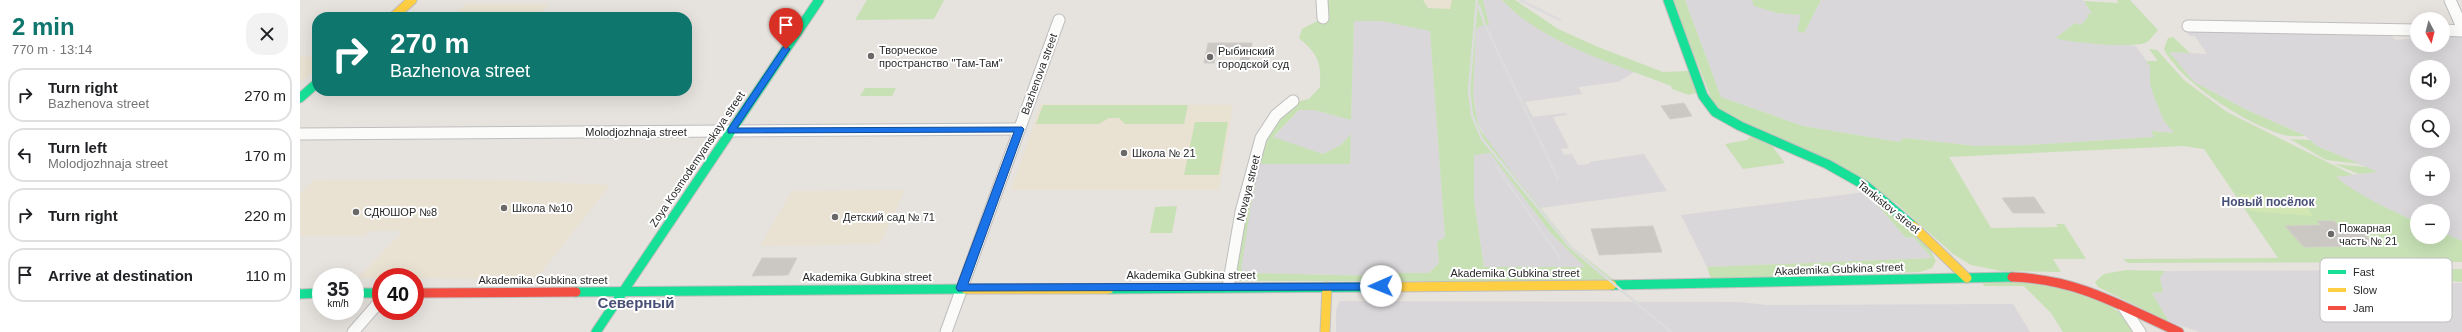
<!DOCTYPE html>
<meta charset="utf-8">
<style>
body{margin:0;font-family:Arial,sans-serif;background:#f2f2f2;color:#202124;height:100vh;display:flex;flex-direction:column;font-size:15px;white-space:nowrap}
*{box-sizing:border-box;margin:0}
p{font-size:13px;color:#757577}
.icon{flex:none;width:22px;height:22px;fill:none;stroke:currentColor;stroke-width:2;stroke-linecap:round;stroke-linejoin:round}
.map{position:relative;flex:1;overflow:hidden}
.details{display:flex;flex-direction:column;background:#fff;width:300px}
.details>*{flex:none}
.hud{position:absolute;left:12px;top:12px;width:380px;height:84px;border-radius:16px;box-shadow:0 4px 16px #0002;background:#0f766e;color:#fff;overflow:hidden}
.needle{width:26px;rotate:173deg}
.fabs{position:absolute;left:2110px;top:12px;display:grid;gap:8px}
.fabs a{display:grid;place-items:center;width:40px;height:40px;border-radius:50%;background:#fff;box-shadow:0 4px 16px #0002;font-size:20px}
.speed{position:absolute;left:12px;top:268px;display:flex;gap:8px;font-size:20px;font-weight:700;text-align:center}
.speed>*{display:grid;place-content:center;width:52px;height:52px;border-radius:50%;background:#fff;box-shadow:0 4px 16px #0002;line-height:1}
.speed small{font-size:10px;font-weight:400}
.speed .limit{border:6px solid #d22;background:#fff;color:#111}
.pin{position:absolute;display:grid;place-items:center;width:34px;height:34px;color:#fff;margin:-41px -17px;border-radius:50% 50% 50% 0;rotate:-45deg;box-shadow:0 0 4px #0007}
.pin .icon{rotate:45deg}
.me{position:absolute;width:44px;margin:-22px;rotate:269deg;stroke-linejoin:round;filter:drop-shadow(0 0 3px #0008)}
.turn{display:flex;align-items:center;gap:14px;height:84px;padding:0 12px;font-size:18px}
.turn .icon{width:52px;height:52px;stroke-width:2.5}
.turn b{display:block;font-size:28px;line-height:34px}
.round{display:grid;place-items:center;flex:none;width:42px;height:42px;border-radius:16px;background:#f2f2f2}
.summary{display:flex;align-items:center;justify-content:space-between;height:68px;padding:0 12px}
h1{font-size:24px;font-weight:700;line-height:30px;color:#0f766e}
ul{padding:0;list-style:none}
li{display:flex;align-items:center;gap:12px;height:54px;margin:0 8px 6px;padding:0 4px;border:2px solid #e0e0e0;border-radius:16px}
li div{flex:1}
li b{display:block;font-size:15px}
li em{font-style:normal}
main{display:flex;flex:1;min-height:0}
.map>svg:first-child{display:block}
.industrial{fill:#d9d7d9;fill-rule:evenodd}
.education{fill:#e9e1d1}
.green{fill:#c7e1b5;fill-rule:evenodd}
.pitch{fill:#d2e6b3}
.building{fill:#cbc8c4;stroke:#d1cec9}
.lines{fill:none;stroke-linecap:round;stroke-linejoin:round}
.street-casing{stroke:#bfbebf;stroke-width:13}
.fast-casing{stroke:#bfbebf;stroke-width:11}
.slow-casing{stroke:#bfbebf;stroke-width:11}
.jam-casing{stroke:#bfbebf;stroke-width:11}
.street{stroke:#fbfbfa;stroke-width:11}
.fast{stroke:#16e098;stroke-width:9}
.slow{stroke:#ffcf43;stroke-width:9}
.jam{stroke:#f24e42;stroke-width:9}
.rail{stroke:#dcdcdd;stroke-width:2.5}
.route{fill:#1a73e8;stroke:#114b97}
.poi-dot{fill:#6a6967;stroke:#fff;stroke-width:1.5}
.labels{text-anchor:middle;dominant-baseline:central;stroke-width:4;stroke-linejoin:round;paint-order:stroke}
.poi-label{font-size:11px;fill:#282828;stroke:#fff;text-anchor:start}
.street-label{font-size:11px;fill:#282828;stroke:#fff}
.neighbourhood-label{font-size:12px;font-weight:bold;fill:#495077;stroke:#fff}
.district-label{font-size:15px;font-weight:bold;fill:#495077;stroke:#fff}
.key{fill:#fff;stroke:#bebebe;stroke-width:1}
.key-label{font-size:11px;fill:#282828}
</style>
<main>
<section class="details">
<div class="summary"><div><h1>2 min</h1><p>770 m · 13:14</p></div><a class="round"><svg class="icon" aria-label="close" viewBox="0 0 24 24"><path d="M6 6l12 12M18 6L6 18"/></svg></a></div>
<ul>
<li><svg class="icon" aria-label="right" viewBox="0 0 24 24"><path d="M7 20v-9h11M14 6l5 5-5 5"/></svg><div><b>Turn right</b><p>Bazhenova street</p></div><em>270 m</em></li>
<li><svg class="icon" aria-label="left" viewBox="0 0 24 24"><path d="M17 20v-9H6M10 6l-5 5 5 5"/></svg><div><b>Turn left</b><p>Molodjozhnaja street</p></div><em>170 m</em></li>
<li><svg class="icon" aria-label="right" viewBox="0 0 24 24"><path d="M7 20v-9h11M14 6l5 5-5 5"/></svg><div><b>Turn right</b></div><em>220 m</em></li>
<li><svg class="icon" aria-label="arrive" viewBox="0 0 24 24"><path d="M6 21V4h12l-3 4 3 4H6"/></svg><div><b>Arrive at destination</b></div><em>110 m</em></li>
</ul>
</section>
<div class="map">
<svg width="2162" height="332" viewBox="0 0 2162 332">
<rect width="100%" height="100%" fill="#e6e2dd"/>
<path class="industrial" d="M1183,0H1202L1256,39L1334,72L1318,82L1278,87L1282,94L1225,102L1233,117L1266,113L1267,115L1253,117L1269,148L1261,149L1264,155L1272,154L1278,165L1290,164L1289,162L1344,154L1367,191L1240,208L1189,145L1177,120L1173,95L1176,30L1180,26L1189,25Z
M1385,0H1452L1455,6L1477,13L1501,15L1504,33L1521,0H1783L1792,14L1781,25L1775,23L1756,38L1836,46L1850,66V84L1864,121L1875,133L1851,131L1854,137L1728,145L1676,146L1604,138L1599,142L1503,126L1421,97Z
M1054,21H1082L1130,30L1145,237L1137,242L1139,263L1129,273H1083V276L945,273L941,269L950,204L960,164L1050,163L1041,145L1023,154L973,138L999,110H1014L1051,120Z
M1883,28L2087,32L2096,40L2117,38V45H2143V35H2162V241L2143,233V211H2117V222L2080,206L2050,189L2035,177L2077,172L2017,146L2004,135L1947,110L1894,82L1868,52L1907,54L1895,36H1890ZM2117,67H2143V93H2117ZM2117,115H2143V141H2117ZM2117,163H2143V189H2117Z
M1190,153L1250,232L1286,267H1184L1174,200V154Z
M1566,192L1606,238L1613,237L1632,258L1407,267L1381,215Z
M2132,270L2145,283H2162V332H1900L1869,322L1852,293L1863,292L1860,278L1865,271Z
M1040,301L1439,302L1467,305L1713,304L1730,332H1036V310Z"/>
<path class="education" d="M1123,0H1152L1151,9L1128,8Z
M166,4H249L237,17L152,16Z
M17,56V68L0,83V57Z
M741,104L933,105L919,190H711Z
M144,179L200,180L310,185L236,279L58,278L103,231H70L64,236H0V194L14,180Z
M605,190L580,244L460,246L492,191Z"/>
<path class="green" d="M567,0H644L634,19L555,20Z
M1026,0H1123L1128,8L1150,9L1152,0H1183L1189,25L1180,26L1176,30L1173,95L1177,120L1181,131L1213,174L1272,247L1315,281H933L945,214L966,138L974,123L997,102L1009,99L1020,87C1021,62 1019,55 999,38L1002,29L1019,20ZM1054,21H1082L1130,31L1145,237L1137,242L1139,263L1129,273H1083L1082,276L945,273L941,269L951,204L960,164H1050L1051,134L1041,145L1023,154L973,137L999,110H1014L1051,120ZM1190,153L1250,232L1285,267H1184L1174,200V155Z
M1202,0H1215L1258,29L1298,47L1363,72L1389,71L1398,95L1394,93L1389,95L1372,89L1371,86C1317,65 1242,43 1202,0Z
M1372,0H1385L1421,97L1503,126L1599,142L1604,138L1676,146L1728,145L1854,137L1851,131L1874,133L1864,121L1854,97L1850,84V66L1846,61H1858L1849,49L1857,50L1884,80L1927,112L2053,175L2036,177C2061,197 2088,209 2117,222V237H2143V233L2162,241V262L1828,263L1823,259L1978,258L1904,149L1883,146L1649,157L1691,228L1758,227L1756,224H1764L1786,259H1753L1761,272L1701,271L1671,265L1653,254L1596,203L1442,124L1414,105Z
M1452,0H1521L1504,33L1497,31L1501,15L1477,13L1454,6Z
M1817,0H1830L1858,30C1854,34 1850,41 1845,43C1833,48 1769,43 1756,38L1775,23L1781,25L1788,17L1787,14H1792L1784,1L1818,3Z
M1873,37L1890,53L1869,52L1894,82L1947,110L2006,136C1999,136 1991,137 1984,135C1948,125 1881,83 1864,49L1868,38Z
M565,88H596L592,96H560Z
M743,105H888L884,124H825L819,118H809L799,124H736Z
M895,122H928L919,175H884Z
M1451,136L1472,146L1485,163L1443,169L1425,144L1447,140Z
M1990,139L2010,140L2017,146L2060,164L2026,160Z
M2034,164L2067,167L2077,172L2059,174Z
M1566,192L1630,249L1636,261L1632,268L1620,272L1411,279L1407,267L1632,258L1613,237L1606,238Z
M877,206L872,233H850L855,207Z
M2140,269H2162V282L2146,281L2137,271Z
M1826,270L1865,271L1860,278L1863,292L1852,293L1869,322L1798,287L1795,282L1804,274Z
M1739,280C1772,288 1819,297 1832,332H1763L1751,313L1724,286H1684L1682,282Z"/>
<path class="pitch" d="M1943,194L2001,200L2013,216L1951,211L1939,195Z"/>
<path class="building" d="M908,43H952L949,62H940L942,52H916L914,63H904Z
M1384,103L1392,116L1370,119L1361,106Z
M1734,197L1745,213H1713L1702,198Z
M2017,221H2034L2043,230H2060L2076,246L2004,247L1985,226L2021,225Z
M1353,226L1362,252L1299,255L1291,229Z
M462,258H497L488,275L452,276Z"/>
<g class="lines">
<defs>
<path id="street" d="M1022,0L1023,18
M2150,0L2162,27
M1888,26L2117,30
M2143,30L2162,31
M0,134L719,129
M928,287L941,212L961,138L976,115L993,101
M1824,308L1840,332
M53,332L81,300
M646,332L759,20"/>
<path id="fast" d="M1368,0L1403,96L1415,112L1440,126L1527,164L1566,186L1613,226
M0,98L17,83
M1312,285L1712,277
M809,289L1091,287
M276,292L666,289
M55,293H81
M0,294L21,293
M296,332L519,0"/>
<path id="slow" d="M93,17L112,0
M1613,226L1667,278
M1091,287L1312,285
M666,289H809
M1025,332L1027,287"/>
<path id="jam" d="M1712,277C1778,279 1821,306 1879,332
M115,293L276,292"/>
</defs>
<use href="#street" class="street-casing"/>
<use href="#fast" class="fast-casing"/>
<use href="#slow" class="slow-casing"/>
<use href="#jam" class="jam-casing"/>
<use href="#street" class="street"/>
<use href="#fast" class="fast"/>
<use href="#slow" class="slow"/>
<use href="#jam" class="jam"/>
<path class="rail" d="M1177,0L1169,91L1172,115L1182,139L1270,247L1371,332
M1220,0L1260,20
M1179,6L1185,25L1258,179
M1196,166L1260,258"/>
</g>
<path class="route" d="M486,46L490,49L437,128L722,127L724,129L668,284L1081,283L1086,286L1081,290L658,291L656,288L714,132L428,133V129L483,47Z"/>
<g class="poi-dot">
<circle cx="571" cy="56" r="4"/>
<circle cx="910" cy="57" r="4"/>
<circle cx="824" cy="153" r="4"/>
<circle cx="204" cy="208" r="4"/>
<circle cx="56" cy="212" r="4"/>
<circle cx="535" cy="217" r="4"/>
<circle cx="2031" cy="234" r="4"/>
</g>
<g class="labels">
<g class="poi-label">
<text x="579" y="50">Творческое<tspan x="579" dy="13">пространство "Там-Там"</tspan></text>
<text x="918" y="51">Рыбинский<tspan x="918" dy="13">городской суд</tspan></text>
<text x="832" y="153">Школа № 21</text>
<text x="212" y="208">Школа №10</text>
<text x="64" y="212">СДЮШОР №8</text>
<text x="543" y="217">Детский сад № 71</text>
<text x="2039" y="228">Пожарная<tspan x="2039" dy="13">часть № 21</tspan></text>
</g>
<g class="street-label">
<text transform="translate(739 74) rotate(-70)">Bazhenova street</text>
<text x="336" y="132">Molodjozhnaja street</text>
<text transform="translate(397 159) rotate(-56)">Zoya Kosmodemyanskaya street</text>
<text transform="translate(948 188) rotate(-76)">Novaya street</text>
<text transform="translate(1589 207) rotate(39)">Tankistov street</text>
<text transform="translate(1539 269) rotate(-2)">Akademika Gubkina street</text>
<text x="1215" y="273">Akademika Gubkina street</text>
<text x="891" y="275">Akademika Gubkina street</text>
<text x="567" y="277">Akademika Gubkina street</text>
<text x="243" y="280">Akademika Gubkina street</text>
</g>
<g class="neighbourhood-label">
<text x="1968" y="202">Новый посёлок</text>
</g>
<g class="district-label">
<text x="336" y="302">Северный</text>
</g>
</g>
<rect x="2020" y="258" width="132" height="64" rx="6" class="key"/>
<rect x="2028" y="270" width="18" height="4" fill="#16e098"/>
<rect x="2028" y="288" width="18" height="4" fill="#ffcf43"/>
<rect x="2028" y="306" width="18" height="4" fill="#f24e42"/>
<g class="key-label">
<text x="2053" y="276">Fast</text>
<text x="2053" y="294">Slow</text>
<text x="2053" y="312">Jam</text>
</g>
</svg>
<div class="fabs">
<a><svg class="needle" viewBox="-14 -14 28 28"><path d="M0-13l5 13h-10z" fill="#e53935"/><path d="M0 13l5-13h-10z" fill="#757577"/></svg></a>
<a><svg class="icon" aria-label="sound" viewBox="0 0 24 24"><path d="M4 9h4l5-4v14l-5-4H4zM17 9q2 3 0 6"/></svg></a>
<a><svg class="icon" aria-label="search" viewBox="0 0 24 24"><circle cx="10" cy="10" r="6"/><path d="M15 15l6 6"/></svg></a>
<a>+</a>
<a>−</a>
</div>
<div class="speed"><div>35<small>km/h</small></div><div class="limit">40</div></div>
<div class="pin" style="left:486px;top:49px;background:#d93025"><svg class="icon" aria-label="arrive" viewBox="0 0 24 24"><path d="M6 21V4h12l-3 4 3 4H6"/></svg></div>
<svg class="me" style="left:1081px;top:286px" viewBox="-20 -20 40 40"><circle r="19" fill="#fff"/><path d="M0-13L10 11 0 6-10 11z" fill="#1a73e8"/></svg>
<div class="hud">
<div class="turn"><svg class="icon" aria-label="right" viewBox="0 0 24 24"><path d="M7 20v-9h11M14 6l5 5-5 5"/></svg><div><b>270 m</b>Bazhenova street</div></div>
</div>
</div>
</main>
